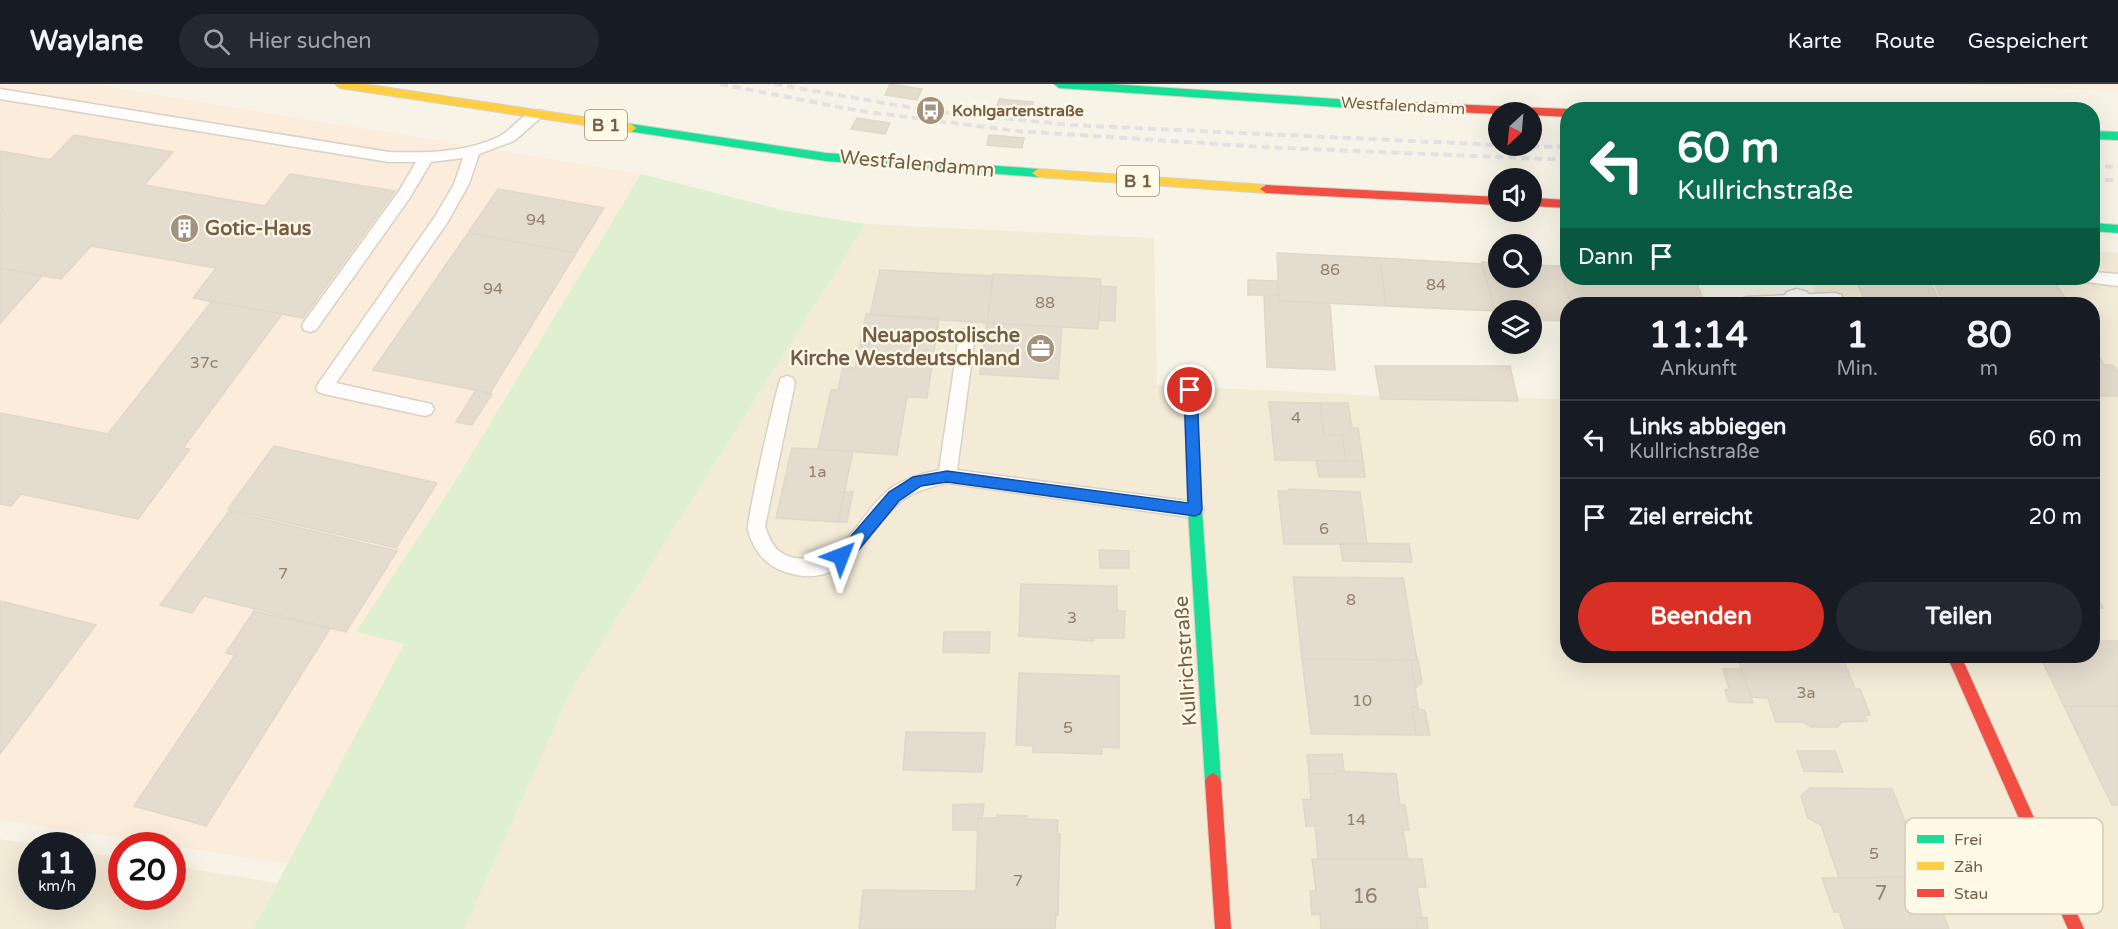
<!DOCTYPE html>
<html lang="de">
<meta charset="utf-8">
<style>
body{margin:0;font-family:"Varela Round",sans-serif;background:#242831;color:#f1f3f6;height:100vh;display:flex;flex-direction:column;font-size:22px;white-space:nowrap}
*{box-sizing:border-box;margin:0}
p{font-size:20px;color:#9ea1a6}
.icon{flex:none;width:33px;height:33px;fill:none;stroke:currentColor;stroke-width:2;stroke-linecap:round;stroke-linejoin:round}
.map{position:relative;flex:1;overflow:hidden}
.sheet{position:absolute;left:1560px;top:213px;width:540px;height:366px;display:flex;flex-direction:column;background:#171b24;border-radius:24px;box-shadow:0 6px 24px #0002}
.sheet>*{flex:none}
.guide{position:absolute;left:1560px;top:18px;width:540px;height:183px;border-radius:24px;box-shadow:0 6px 24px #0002;background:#0b6e4f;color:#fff;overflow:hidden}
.needle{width:39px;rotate:206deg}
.buttons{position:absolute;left:1488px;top:18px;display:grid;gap:12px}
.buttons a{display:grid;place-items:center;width:54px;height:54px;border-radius:50%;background:#171b24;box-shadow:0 6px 24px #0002;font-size:30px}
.speed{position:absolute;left:18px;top:748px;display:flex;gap:12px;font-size:30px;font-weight:700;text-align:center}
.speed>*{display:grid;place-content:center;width:78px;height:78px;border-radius:50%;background:#171b24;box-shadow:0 6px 24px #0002;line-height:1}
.speed small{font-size:15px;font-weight:400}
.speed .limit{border:9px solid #d22;background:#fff;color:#111}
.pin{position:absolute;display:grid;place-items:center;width:51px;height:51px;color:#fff;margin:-26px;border:3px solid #fff;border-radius:50%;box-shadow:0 2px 6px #0007}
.me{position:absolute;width:66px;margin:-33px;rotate:45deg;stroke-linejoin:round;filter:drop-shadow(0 0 4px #0008)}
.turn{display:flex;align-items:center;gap:21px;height:126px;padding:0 18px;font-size:27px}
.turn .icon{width:78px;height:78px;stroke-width:2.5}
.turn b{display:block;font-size:42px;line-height:51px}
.then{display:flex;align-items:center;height:57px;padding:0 18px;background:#0003;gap:12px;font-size:22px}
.eta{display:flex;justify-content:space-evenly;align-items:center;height:102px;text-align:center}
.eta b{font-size:36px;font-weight:800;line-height:42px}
.cta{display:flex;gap:12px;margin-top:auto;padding:12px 18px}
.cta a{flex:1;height:69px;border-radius:36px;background:#d93025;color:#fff;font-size:24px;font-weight:800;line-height:69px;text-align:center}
.cta a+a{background:#242831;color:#f1f3f6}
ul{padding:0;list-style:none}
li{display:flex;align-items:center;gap:18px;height:78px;padding:0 18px;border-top:2px solid #363941}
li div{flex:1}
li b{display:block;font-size:22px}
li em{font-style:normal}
header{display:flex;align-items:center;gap:36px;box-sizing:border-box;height:84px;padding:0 30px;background:#171b24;border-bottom:2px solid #363941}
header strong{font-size:28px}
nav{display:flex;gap:33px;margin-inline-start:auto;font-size:21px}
.search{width:420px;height:54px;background:#242831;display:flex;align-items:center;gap:15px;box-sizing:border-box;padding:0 21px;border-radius:33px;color:#9ea1a6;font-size:22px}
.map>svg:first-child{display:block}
.residential{fill:#f3ebd6}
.commercial{fill:#fbecdc}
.green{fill:#def0d0}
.building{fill:#e4dcce;stroke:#e0d7c9;stroke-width:1.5}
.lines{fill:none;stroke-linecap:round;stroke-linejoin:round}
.lane-casing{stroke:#d8d1c5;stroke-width:3}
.street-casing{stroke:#d8d1c5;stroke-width:3}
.fast-casing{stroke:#d8d0c3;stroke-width:2}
.slow-casing{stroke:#d8d0c3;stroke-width:2}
.jam-casing{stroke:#d8d0c3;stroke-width:2}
.lane{fill:#fefdfb;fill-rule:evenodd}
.street{fill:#fefdfb;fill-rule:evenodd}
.fast{fill:#16e098;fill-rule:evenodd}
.slow{fill:#ffcf43;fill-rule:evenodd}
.jam{fill:#f24e42;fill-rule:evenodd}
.rail{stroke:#e4e1e4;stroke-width:4;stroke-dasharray:8 5;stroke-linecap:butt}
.route{fill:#1a73e8;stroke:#114b97;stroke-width:1.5}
.labels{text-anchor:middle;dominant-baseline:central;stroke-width:4.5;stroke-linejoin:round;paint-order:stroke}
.far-street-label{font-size:16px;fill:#765e46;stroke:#fff9e8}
.far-poi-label{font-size:16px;font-weight:bold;fill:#765e46;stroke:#fff9e8;text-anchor:start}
.number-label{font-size:16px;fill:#93806a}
.shield{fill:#fff9e8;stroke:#9f8c77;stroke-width:1.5}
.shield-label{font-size:18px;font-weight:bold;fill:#765e46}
.street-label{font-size:20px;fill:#765e46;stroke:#fff9e8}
.poi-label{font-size:20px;font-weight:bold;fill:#765e46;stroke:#fff9e8;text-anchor:start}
.near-number-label{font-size:20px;fill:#93806a}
.key{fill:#fff9e8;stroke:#d6cab7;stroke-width:1.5}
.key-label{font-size:16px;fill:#765e46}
</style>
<header>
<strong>Waylane</strong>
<div class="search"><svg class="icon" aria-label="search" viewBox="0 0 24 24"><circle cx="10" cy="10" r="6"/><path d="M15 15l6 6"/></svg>Hier suchen</div>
<nav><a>Karte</a><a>Route</a><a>Gespeichert</a></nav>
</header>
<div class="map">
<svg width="2118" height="845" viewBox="0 0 2118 845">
<rect width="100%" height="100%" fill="#f7f4e7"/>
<path class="residential" d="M866,140L1154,154L1157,301L1379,312L1567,315L1568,572H2092V220H1820L1809,194H2092L2093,167L2118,169V845H464L570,609Z
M0,755L44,762H32V813H82L83,768L121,774L122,813H172L173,782L277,799L253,845H0Z"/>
<path class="commercial" d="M0,0H90L641,90L454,399L356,548L404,560L291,780L0,736Z
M1948,0H2118V7Z"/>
<path class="green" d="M641,90L790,128L866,140L570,609L464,845H253L404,560L356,548L454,399Z"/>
<path class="building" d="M890,0L922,5L917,16L885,11Z
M999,15L1033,18L1031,30L996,27Z
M857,34L890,39L885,50L851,45Z
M74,51L173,68L144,101L265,122L290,90L395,107L303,234L193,214L216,184L91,162L61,195L0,184V127L3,124H0V67L50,76Z
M989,51L1024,54L1022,64L987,61Z
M498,105L604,124L576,169L468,149Z
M468,149L576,169L490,309L373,286Z
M1277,169L1380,174L1386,222L1279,217Z
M1380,174L1482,180L1495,227L1386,222Z
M1482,178L1498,179V194H1532V181L1561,182L1570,220H1568V237L1532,236V226H1498L1497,235Z
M1561,182H1568V194H1695L1705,220H1570Z
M0,184L42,192L0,239Z
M880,186L993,192L987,239L870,231Z
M993,190L1101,195L1098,245L987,239Z
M1248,196L1278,197L1279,211H1248Z
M1855,196H1929L1941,220H1867Z
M1934,199L2056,200L2069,220H1945Z
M1101,202L1116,203L1115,237L1099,236Z
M1264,211H1279V217L1330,219L1335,286L1267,283Z
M212,217L282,230L183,364L190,365L138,435L21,410L11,422L0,420V329L108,350Z
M866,230L939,234L927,314L907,313L897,371L818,365L831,306H838L843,283L855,284Z
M987,239L1062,243L1058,295L980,290Z
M2092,261L2104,281H2113L2118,288V312H2092Z
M1375,282H1510L1518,317L1381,315Z
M476,306L492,310L472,341L456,338Z
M1269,318L1320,319L1324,351H1342L1346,377L1275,376Z
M1320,319H1348L1352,344H1358L1363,377H1346L1342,351H1324Z
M274,362L437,399L396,464L228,425Z
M792,364L853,367L838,438L776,434Z
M1316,377H1363L1365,393H1319Z
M1289,405L1360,408L1367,460H1284L1278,407H1289Z
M844,408H853L847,438H838Z
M229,427L397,467L346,548L204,512L192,529L160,521Z
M1340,459L1409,460L1412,478L1343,477Z
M1099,466L1129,467V484H1100Z
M1293,493L1403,494L1417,576L1302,575Z
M1021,500L1117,502V527H1125L1124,554H1093V557L1019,552Z
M2092,503L2103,524H2092Z
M0,517L96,541L0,670Z
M254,527L330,545L206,742L134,722L235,571L226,569Z
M944,548H990L989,569L943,568Z
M2092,557H2118V622H2064L2040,572H2092Z
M1737,572H1842L1855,605H1860L1870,631H1865L1867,637L1841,638L1838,643H1811L1803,638H1776L1768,614L1751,613Z
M1302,575L1411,576L1418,623L1412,622L1416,651L1311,650Z
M1411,576H1418L1422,598L1415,604Z
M1723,585H1742L1753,619L1729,618L1725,606L1729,605Z
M1019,589L1119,592V664L1102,663V670L1033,668V662L1016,661Z
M1412,622L1425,627L1430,651H1416Z
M2064,622H2118V721H2112Z
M906,648L985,649L982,688L903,686Z
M1797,667H1835L1843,688L1804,687Z
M1342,670L1344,687H1335V690H1309L1307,671Z
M1335,687L1396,690L1400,721H1405L1409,746H1403L1408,775H1318L1315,742H1306L1303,715L1311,716L1309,690H1335Z
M1810,704L1892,705L1927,793L1839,794L1821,741L1808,734L1801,712Z
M984,720L982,735L978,734V746H953V721Z
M997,731L1027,732V735L1058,736L1057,750H1060L1058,831L1056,830L1055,845H859L863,806L976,807L978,734H998Z
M1312,775H1422L1426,803H1417L1422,834L1416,833L1418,845H1321L1320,830L1312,831L1310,807H1316Z
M1928,793L1949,845H1845L1839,828H1834L1822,794Z
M1416,833L1427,834L1428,845H1418Z"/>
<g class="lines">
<defs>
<path id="lane" d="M0,5L389,68C426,69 466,69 500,52C513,45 528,22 543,27L545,30L514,57L479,70L469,100L447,139L336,299L431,320L434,325L431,330L425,332L324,310L318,308L316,303L436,131L454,100L463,74L431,78L409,115L316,246L310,248L304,246L302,242L304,238L399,107L416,78H389L0,15Z
M2092,188L2118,190V202L2086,198L2084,194H2092Z
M1835,209L1841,211L1843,215L1841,219H1739L1741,215L1747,213Z
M967,245L973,246L975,251L957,386L1195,418L1201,421L1204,426L1201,431L1195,434L947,399C932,403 917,406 904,415C864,445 850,509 785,488C765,481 753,466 748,446C746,438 776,305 781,294L787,292L793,294L795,299L765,442C770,458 777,471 795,474C848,481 856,431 891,404C905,394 923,390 939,386L959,251L961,246Z"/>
<path id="street" d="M1797,205L1807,208L1812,220H1784L1782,216L1787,208Z"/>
<path id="fast" d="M1054,0H1110L1351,16L1356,20L1351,24L1059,4Z
M631,40L826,69L1038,85L1044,89L1038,93L826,77L627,47V41Z
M2092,47L2118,48V56L2092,55Z
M2092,139L2118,141V149L2092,147Z
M1190,301L1196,306L1202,426L1221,697L1218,702L1213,705L1208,702L1205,697L1188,426L1184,306Z"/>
<path id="slow" d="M335,0H363L631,40L636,44L631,48L340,4Z
M1038,85L1266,101L1272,105L1266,109L1038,93L1032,89Z"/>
<path id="jam" d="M1351,16L1568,25L1569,26L1568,33L1532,31V28L1498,30L1347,23V17Z
M1266,101L1498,113V121L1266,109L1260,105Z
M1532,114L1568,116V124L1532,122Z
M1947,572H1961L2084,845H2068Z
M1213,689L1218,692L1221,697L1231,845H1215L1205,697L1208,692Z"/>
</defs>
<use href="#lane" class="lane-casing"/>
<use href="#street" class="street-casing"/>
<use href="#fast" class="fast-casing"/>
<use href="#slow" class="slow-casing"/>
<use href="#jam" class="jam-casing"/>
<use href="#lane" class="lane"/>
<use href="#street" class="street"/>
<use href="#fast" class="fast"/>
<use href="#slow" class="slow"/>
<use href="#jam" class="jam"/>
<path class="rail" d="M720,0L860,27L1017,47L1262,63L1568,76
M774,0L931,27L1071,41L1498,61
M1518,62L1568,63
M2092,82L2118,83
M2092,96H2118"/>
</g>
<path class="route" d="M1190,301L1197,306L1202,426L1200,430L1195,432L947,398L921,402L899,417L857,468L841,478L836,477L834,472L889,408L913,393L947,387L1188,419L1184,306Z"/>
<defs>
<symbol id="bus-disc" viewBox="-11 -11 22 22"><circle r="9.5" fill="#a3927e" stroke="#fff9e8"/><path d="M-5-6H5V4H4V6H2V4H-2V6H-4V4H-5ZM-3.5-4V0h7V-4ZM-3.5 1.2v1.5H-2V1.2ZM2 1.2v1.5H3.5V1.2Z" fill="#fff"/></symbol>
<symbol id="building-disc" viewBox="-11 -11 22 22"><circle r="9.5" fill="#a3927e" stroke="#fff9e8"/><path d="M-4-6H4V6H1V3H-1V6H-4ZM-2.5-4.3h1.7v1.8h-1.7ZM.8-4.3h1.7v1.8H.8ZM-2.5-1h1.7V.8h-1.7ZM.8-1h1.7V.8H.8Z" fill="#fff"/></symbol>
<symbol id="office-disc" viewBox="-11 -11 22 22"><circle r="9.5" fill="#a3927e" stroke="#fff9e8"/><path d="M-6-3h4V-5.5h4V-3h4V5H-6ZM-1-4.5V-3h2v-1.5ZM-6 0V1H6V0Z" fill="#fff"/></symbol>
</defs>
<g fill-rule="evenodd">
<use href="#bus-disc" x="914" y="10" width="33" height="33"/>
<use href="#building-disc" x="168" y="128" width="33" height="33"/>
<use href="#office-disc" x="1024" y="248" width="33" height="33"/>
</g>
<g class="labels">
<g class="far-street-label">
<text transform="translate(1403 22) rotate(3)">Westfalendamm</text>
</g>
<g class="far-poi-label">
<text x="952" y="27">Kohlgartenstraße</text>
</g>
<g class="number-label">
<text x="536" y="136">94</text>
<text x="1330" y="186">86</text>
<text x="1436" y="201">84</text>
<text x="493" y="205">94</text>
<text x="1045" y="219">88</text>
<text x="204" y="279">37c</text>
<text x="1296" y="334">4</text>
<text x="817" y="388">1a</text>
<text x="1324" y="445">6</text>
<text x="283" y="490">7</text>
<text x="1351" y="516">8</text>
<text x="1072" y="534">3</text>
<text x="1806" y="609">3a</text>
<text x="1362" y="617">10</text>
<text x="1068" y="644">5</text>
<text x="1356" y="736">14</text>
<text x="1874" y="770">5</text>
<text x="1018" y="797">7</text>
</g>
<g class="shield">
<rect x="585" y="26" width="42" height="30" rx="4.5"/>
<rect x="1117" y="82" width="42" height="30" rx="4.5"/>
</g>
<g class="shield-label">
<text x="606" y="41">B 1</text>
<text x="1138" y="97">B 1</text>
</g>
<g class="street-label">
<text transform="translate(917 80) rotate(5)">Westfalendamm</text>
<text transform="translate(1186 577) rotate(-94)">Kullrichstraße</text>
</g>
<g class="poi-label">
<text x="205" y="145">Gotic-Haus</text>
<text x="1020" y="252" text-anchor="end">Neuapostolische<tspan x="1020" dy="23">Kirche Westdeutschland</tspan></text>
</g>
<g class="near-number-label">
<text x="1881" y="810">7</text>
<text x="1365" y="813">16</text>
</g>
</g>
<rect x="1905" y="734" width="198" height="96" rx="9" class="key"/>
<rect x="1917" y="751" width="27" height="8" fill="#16e098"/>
<rect x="1917" y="778" width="27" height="8" fill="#ffcf43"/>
<rect x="1917" y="805" width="27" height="8" fill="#f24e42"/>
<g class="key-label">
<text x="1954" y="761">Frei</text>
<text x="1954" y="788">Zäh</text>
<text x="1954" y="815">Stau</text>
</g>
</svg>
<div class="buttons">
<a><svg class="needle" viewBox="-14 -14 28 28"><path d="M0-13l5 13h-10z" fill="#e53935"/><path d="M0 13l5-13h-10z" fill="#9ea1a6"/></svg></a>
<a><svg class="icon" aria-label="sound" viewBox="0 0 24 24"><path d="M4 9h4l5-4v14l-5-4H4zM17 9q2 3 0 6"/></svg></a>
<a><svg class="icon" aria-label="search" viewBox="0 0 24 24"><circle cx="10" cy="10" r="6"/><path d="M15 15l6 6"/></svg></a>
<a><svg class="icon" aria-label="layers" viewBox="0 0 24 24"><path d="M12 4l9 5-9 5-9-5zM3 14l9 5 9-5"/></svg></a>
</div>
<div class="speed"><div>11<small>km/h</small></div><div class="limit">20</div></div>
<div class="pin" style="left:1190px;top:306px;background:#d93025"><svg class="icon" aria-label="arrive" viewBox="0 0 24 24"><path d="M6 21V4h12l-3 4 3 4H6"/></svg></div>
<svg class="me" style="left:841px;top:472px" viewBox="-20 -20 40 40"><path d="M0-17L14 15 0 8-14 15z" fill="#1a73e8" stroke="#fff" stroke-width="4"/></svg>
<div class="guide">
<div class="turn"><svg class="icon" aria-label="left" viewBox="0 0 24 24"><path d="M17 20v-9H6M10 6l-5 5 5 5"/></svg><div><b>60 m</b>Kullrichstraße</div></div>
<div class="then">Dann<svg class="icon" aria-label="arrive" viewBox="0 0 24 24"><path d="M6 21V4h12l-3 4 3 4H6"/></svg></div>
</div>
<section class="sheet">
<div class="eta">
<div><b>11:14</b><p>Ankunft</p></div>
<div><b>1</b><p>Min.</p></div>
<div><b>80</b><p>m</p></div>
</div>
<ul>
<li><svg class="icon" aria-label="left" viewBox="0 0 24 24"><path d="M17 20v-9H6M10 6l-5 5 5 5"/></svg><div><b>Links abbiegen</b><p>Kullrichstraße</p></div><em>60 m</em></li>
<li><svg class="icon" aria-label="arrive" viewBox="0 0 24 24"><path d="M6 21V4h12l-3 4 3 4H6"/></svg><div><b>Ziel erreicht</b></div><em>20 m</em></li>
</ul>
<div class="cta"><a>Beenden</a><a>Teilen</a></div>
</section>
</div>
